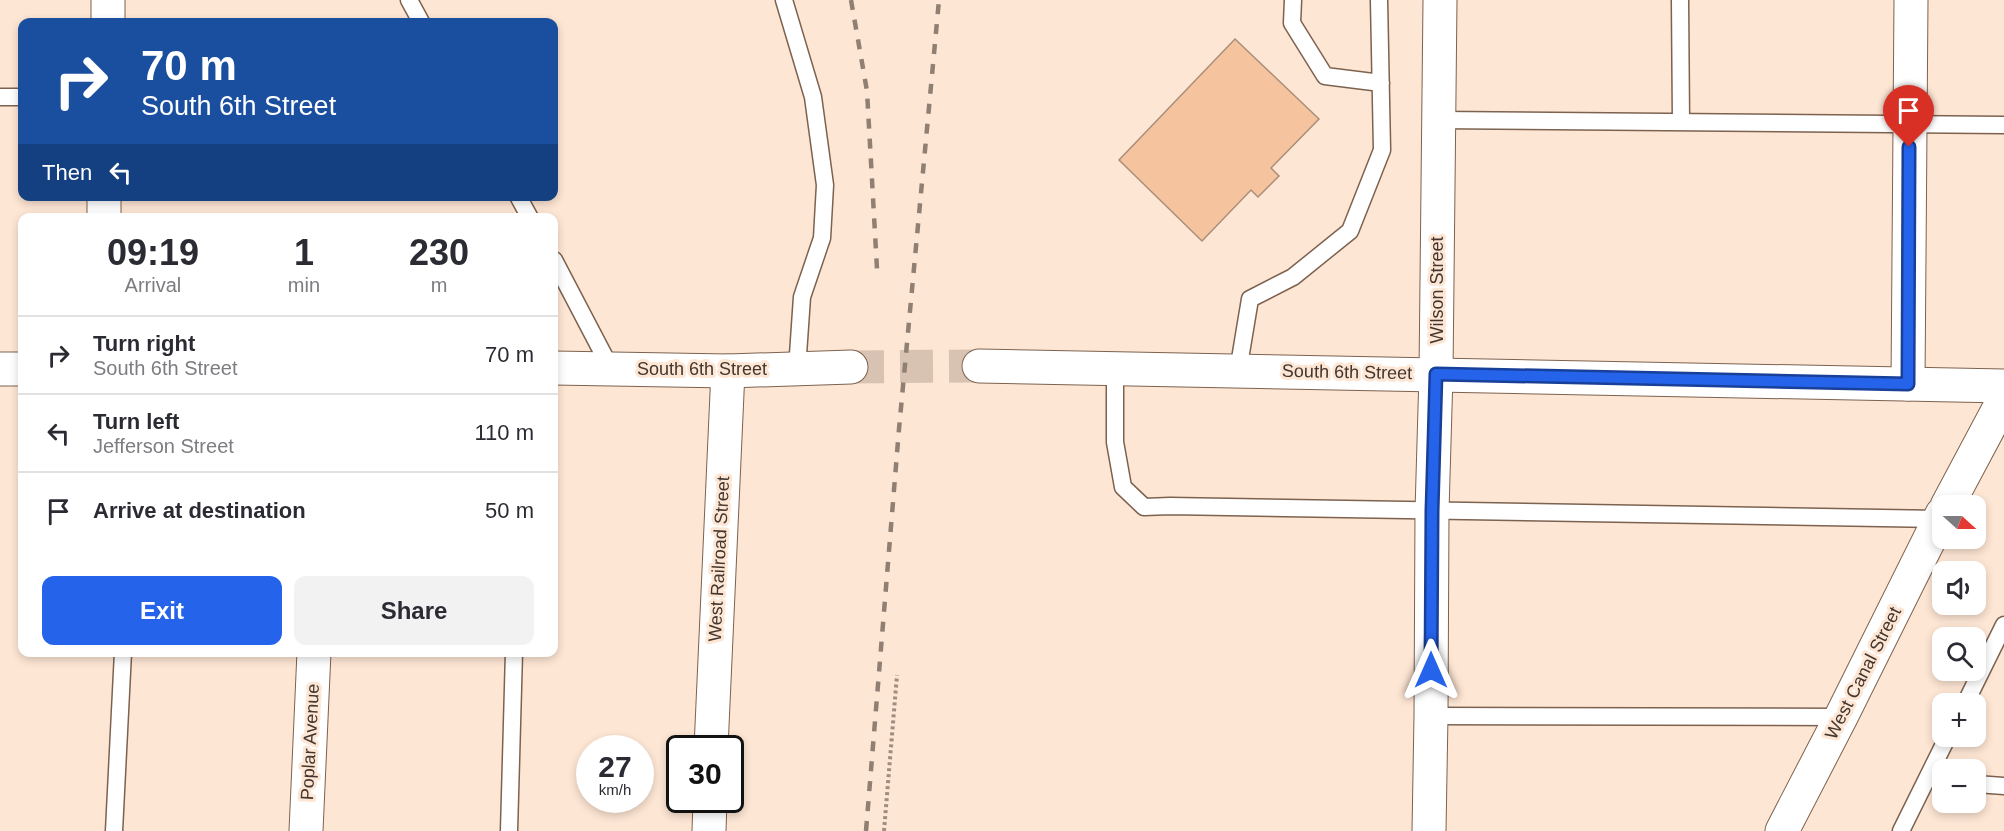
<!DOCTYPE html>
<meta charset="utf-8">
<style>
body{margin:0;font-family:Arial,sans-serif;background:#f2f2f3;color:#2b2b33;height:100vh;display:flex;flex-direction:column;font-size:22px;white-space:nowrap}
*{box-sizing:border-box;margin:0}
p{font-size:20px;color:#7c7c81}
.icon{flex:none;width:33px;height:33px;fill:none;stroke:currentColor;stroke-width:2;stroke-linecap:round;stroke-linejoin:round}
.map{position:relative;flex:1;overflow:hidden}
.panel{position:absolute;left:18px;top:213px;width:540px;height:444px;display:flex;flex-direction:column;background:#fff;border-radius:12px;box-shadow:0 3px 9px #0003}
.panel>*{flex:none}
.guide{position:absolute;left:18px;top:18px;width:540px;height:183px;border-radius:12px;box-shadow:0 3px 9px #0003;background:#1a4fa0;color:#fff;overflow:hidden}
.needle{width:39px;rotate:111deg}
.fabs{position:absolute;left:1932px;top:495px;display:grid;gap:12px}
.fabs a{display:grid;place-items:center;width:54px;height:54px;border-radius:12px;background:#fff;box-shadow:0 3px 9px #0003;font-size:30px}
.speed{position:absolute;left:576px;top:735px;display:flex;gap:12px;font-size:30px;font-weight:700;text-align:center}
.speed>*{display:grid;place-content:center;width:78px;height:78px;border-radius:50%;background:#fff;box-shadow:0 3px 9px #0003;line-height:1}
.speed small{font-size:15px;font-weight:400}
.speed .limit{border:3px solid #111;border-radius:9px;background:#fff;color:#111}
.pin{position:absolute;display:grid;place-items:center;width:51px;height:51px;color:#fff;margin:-62px -26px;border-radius:50% 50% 50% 0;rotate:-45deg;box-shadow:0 0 6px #0007}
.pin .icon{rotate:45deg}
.me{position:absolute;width:66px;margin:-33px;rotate:0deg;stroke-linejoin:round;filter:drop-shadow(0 0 4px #0008)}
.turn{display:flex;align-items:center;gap:21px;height:126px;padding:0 24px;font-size:27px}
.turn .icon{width:78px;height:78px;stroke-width:2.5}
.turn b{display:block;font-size:42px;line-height:51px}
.then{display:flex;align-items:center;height:57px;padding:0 24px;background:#0003;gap:12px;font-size:22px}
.eta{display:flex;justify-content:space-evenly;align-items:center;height:102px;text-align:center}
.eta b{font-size:36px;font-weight:700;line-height:42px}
.primary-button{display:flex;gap:12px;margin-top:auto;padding:12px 24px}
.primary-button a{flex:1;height:69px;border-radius:12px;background:#2563eb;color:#fff;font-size:24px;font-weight:700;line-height:69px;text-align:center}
.primary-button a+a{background:#f2f2f3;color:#2b2b33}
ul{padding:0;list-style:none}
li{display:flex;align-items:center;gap:18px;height:78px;padding:0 24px;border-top:2px solid #e1e1e2}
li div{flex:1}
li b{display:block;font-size:22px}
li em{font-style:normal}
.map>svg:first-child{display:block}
.building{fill:#f5c39e;stroke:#a98e7a;stroke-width:1.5}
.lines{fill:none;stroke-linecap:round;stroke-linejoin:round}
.tertiary-tunnel{stroke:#d8c3b3;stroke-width:33;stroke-dasharray:33 16;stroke-linecap:butt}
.service-casing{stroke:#7c624f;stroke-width:19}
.minor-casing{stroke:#7c624f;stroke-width:35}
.tertiary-casing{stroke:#7c624f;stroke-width:35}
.path{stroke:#9f8d80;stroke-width:4;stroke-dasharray:3 3;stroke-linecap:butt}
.service{stroke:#fff;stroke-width:16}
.minor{stroke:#fff;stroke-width:33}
.tertiary{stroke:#fff;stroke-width:33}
.rail{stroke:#907f73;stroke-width:4.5;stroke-dasharray:10 10;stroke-linecap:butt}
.route-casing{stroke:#184099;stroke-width:15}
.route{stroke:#2563eb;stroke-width:10}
.labels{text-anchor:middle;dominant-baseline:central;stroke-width:6;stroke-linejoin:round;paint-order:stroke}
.street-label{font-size:18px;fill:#42362e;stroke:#fee6d4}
</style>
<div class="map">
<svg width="2004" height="831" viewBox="0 0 2004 831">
<rect width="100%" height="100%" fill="#fee6d4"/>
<path class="building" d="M1235,39L1319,119L1271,168L1279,176L1258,197L1251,190L1202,241L1119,160Z"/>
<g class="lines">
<path class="tertiary-tunnel" d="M851,367L979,366"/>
<defs>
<path id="service" d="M409,0L421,22
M784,0L813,97L825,185L822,238L802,297L797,369
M1293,0L1292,23L1325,76L1381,83
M1680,0L1681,122
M0,97H22
M1438,120L2004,125
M518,196L530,218
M554,260L611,369
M1115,368V442L1123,487L1144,507L1170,506L1940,519
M1238,371L1250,299L1293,277L1350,231L1382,150L1379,0
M1965,704L2004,625
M1431,716L1841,717
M1976,784L2004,786
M114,831L123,652
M509,831L514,652
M1901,831L1948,736"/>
<path id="minor" d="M108,22V0
M104,218V196
M1908,384L1911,0
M1947,506L2004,399
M711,748L728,371
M306,831L314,652
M709,831L710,800
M1429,831L1431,716L1432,511L1436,374L1440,0
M1782,831L1841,717L1942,514"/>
<path id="tertiary" d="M979,366L2004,386
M554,368L728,371L851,367
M0,369H22"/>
</defs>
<use href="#service" class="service-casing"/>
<use href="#minor" class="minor-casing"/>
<use href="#tertiary" class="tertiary-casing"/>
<path class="path" d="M884,831L897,675"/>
<use href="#service" class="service"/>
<use href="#minor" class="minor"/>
<use href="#tertiary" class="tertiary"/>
<path class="rail" d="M851,0L867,91L877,269
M866,831L899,429L939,0"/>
</g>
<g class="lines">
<defs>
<path id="route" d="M1431,670L1432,511L1436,374L1908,384L1909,147"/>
</defs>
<use href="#route" class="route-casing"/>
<use href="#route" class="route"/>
</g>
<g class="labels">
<g class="street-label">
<text transform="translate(1437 290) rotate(-90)">Wilson Street</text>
<text x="702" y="369">South 6th Street</text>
<text transform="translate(1347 372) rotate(1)">South 6th Street</text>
<text transform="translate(719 559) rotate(-87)">West Railroad Street</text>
<text transform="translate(1863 673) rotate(-63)">West Canal Street</text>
<text transform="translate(310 742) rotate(-87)">Poplar Avenue</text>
</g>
</g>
</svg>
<div class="fabs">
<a><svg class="needle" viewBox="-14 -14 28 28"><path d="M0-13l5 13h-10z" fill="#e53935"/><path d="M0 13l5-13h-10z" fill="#7c7c81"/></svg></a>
<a><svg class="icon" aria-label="sound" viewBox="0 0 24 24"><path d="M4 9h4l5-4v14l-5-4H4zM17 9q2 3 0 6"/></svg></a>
<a><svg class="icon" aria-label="search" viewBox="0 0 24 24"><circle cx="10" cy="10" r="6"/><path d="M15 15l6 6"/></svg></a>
<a>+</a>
<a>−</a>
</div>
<div class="speed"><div>27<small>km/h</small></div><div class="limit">30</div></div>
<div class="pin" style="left:1909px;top:147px;background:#d93025"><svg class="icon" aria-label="arrive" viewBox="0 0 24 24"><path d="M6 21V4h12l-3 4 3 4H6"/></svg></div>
<svg class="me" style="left:1431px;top:670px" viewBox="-20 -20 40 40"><path d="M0-17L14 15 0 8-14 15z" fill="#2563eb" stroke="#fff" stroke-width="4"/></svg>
<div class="guide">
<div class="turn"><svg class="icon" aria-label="right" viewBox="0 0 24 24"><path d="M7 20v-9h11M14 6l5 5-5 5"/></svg><div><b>70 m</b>South 6th Street</div></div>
<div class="then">Then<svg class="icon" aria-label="left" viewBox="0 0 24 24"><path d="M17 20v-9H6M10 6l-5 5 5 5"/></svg></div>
</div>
<section class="panel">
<div class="eta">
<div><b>09:19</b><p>Arrival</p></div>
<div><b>1</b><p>min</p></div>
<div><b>230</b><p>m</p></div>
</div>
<ul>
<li><svg class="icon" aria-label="right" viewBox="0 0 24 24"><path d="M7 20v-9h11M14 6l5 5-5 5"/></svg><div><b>Turn right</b><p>South 6th Street</p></div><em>70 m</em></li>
<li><svg class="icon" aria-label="left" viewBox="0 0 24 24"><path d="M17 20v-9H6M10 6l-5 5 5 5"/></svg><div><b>Turn left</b><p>Jefferson Street</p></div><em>110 m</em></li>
<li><svg class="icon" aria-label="arrive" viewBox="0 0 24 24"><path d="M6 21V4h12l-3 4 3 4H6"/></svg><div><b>Arrive at destination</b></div><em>50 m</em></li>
</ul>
<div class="primary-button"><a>Exit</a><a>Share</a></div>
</section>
</div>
